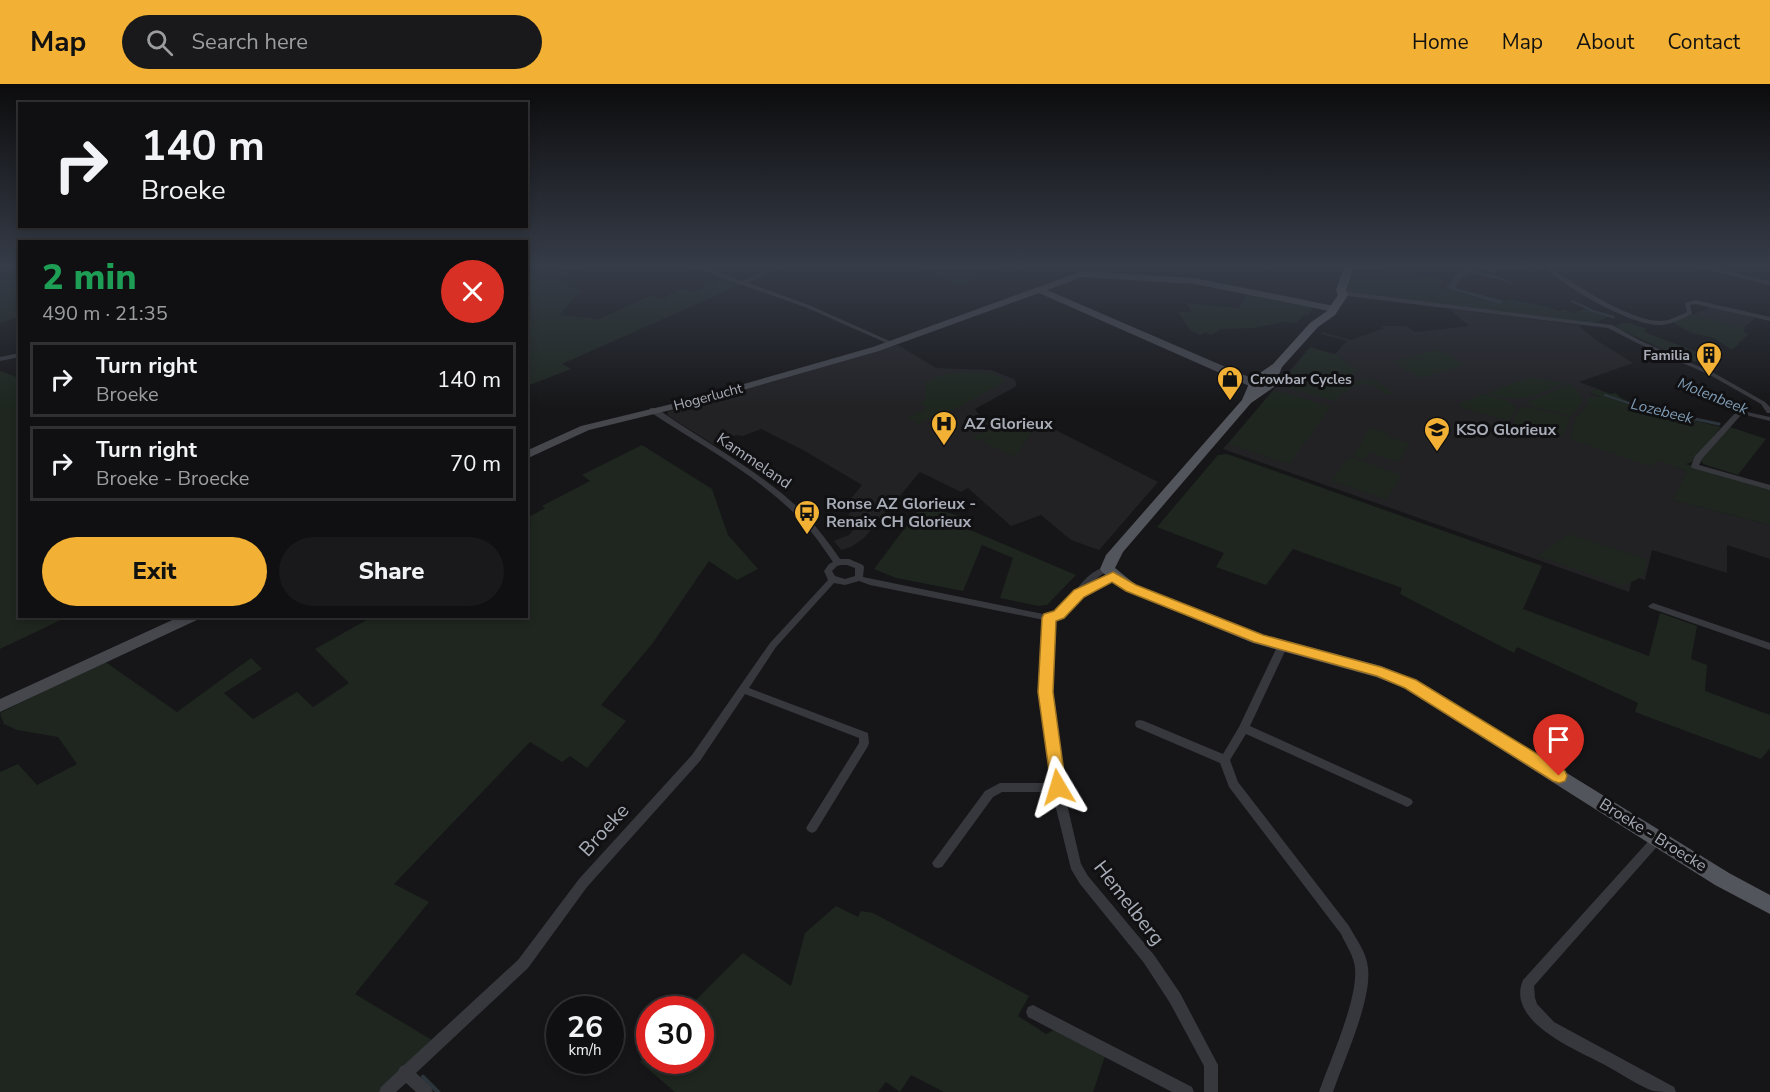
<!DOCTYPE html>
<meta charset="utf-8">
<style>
body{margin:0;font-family:"Nunito Sans",sans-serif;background:#19191b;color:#f1f3f6;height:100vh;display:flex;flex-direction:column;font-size:22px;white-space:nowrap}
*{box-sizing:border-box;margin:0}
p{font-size:20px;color:#9c9d9f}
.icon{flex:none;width:33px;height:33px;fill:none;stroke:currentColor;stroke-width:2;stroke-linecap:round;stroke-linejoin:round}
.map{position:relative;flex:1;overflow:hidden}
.details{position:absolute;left:18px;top:156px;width:510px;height:378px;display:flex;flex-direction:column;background:#101012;border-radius:0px;box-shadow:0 3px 9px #0003,0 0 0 2px #303032}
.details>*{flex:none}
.top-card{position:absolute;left:18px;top:18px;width:510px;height:126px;border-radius:0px;box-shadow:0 3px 9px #0003,0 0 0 2px #303032;background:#101012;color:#f1f3f6;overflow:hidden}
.speed{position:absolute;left:546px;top:912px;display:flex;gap:12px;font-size:30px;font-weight:700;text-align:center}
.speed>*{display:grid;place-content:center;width:78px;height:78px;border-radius:50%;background:#101012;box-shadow:0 3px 9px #0003,0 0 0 2px #303032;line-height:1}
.speed small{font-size:15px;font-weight:400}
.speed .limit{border:9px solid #d22;background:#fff;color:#111}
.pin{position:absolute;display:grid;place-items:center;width:51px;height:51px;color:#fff;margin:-62px -26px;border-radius:50% 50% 50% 0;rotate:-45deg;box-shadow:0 0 6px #0007}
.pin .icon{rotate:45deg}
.me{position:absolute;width:66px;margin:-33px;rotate:353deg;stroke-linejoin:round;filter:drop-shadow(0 0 4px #0008)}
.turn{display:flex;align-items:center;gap:21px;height:126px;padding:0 24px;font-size:27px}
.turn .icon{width:78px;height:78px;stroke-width:2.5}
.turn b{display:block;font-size:42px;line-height:51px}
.round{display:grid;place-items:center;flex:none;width:63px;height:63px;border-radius:32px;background:#19191b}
.summary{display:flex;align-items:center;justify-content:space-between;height:102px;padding:0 24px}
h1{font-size:36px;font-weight:800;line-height:45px;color:#1e9e55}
.cta{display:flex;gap:12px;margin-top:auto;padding:12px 24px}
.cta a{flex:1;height:69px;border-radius:36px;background:#f2b134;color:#111;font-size:24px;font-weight:800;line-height:69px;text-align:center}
.cta a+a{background:#19191b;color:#f1f3f6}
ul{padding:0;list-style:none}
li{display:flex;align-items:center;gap:18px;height:75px;margin:0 12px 9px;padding:0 12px;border:3px solid #303032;border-radius:0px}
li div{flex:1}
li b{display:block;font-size:22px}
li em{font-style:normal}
header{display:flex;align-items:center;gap:36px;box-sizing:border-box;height:84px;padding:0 30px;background:#f2b134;color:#111}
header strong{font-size:28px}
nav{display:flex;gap:33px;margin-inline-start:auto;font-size:21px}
.search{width:420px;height:54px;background:#19191b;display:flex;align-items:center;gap:15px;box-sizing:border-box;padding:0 21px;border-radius:33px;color:#9c9d9f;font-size:22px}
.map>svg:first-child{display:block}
.built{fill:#222225}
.green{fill:#1e261f}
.water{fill:#2c353c}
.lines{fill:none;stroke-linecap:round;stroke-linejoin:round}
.stream-far2{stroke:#2c353c;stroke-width:2}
.stream-far1{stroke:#2c353c;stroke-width:3}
.stream{stroke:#2c353c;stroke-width:4.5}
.street{fill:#37383d;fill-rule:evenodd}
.secondary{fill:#45474d;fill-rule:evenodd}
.primary{fill:#53555c;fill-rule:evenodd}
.route{fill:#f2b134;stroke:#9d7322;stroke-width:1.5}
.labels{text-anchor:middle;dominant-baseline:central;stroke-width:6;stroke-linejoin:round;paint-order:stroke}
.far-poi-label{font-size:14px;font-weight:bold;fill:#a8adb8;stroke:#111113;text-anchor:end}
.far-street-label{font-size:14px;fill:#a8adb8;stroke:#111113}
.far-water-label{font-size:15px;font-style:italic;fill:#7f9bb3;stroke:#111113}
.poi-label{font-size:16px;font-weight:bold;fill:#a8adb8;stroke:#111113;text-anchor:start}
.street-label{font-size:16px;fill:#a8adb8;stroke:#111113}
.near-street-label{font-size:20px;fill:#a8adb8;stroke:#111113}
</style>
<header>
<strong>Map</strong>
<div class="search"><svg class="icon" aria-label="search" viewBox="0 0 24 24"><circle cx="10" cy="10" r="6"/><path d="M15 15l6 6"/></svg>Search here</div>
<nav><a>Home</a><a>Map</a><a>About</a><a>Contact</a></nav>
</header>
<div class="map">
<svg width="1770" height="1008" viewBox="0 0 1770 1008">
<rect width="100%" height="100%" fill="#161618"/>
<path class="built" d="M1714,222H1717L1755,234L1744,244L1694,230Z
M1450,225L1578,241L1596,256L1633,279L1579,298L1598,305L1589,309L1625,323L1648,372L1687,387L1674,416L1770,441V475L1727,461V489L1652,466L1645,496L1633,492L1629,508L1223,365L1310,263L1335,270L1347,257L1321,250L1323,248L1351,256L1384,244L1380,242H1406L1416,248L1469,242Z
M898,261L936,284L991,286L1014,295L1017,300L1015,303L975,325L979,331L992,337L1024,336L1044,340L1158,398L1099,466L1071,456L1041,431L1011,442L968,404L961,408L920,388L864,454L851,463L841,466L834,457L849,451L861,436L848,431L852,427L842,425L862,401L803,366L761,345L743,352L736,351L714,361L667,331L668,327Z"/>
<path class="green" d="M556,183H586L557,196L583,208L575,213L560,231L599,235L652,211L662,215L681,205L693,209L721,196L737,202L562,280L571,285L527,302V192C537,187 546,188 556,183Z
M921,183H995L961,201Z
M1352,183H1381L1403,191L1408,187L1433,194L1437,191L1444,194L1438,203L1499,220L1508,215L1545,222L1560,227L1564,225L1574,229L1584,225L1615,233L1613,235L1607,233L1595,239L1346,208Z
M0,195L19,197L20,232L0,239Z
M1250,208L1316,221L1308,231H1304L1296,239L1285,238L1252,244L1221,245L1211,251L1206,248L1200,251L1190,246L1178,228H1192L1186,219L1238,224Z
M1694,230L1745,244L1743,248L1748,250L1732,266L1714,254L1692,249L1672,238Z
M1622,239H1629L1647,245L1644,247L1647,249L1699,269H1707L1708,274L1697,278L1686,276L1617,244V241Z
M1311,263L1336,271L1360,286L1345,293L1347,297C1355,299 1358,296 1366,295C1377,295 1385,303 1393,309L1386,311C1368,292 1350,300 1335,317L1280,301Z
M1437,265L1466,281L1421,294L1392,278Z
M0,287L19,294L20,532L67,533L0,565Z
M985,288L993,289L1004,295V298L952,327L947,326L919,340L908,334L926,324L919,317H925V299C945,286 961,289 985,288Z
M1530,293L1566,299C1531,313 1524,320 1487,309Z
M1570,300L1580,310L1583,318L1571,332L1532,322L1528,318Z
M1598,305L1610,310L1616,309C1626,324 1700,337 1721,343L1692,378L1686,380L1770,405V441L1673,416L1687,387L1656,376L1657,378L1650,382L1570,355L1576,334L1588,320V313H1600L1588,308Z
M1279,307L1331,323L1289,380L1228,360L1272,308Z
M1484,310L1509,317L1516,323L1510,335L1505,336L1463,324L1458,320Z
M1530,323L1570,334L1564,350L1556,351L1517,340L1513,336L1520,324Z
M1730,343L1766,355L1738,391L1703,380L1701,376Z
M1004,344L1032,348L1015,373L983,358L990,353L979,356L971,353L986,347Z
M1370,344L1387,349L1386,352L1410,359L1399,378L1369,368L1364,376L1353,372Z
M642,361L712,405L728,451L758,485L737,496L709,477L652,560L601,621L626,637L587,684L570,672L562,678L530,658L394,800L429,818L355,910L432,956L380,1008H0V688L18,680L37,701L77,680L58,653L17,646L4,640L0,629L104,577L177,628L251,574L262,585L224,609L253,635L297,608L313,623L349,599L315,565L372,533L526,532L527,445L531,443L527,438V434L545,424L542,422L590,397L582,391Z
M1227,370L1542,482L1523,525L1649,572L1660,529L1697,542L1691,575L1707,581L1705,607L1770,631V664L1761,675L1635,628L1638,619L1517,563L1514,569L1400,510L1402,504L1293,465L1266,501L1216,483L1224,469L1157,443L1218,371Z
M1348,373L1402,391L1387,416L1332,397Z
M922,421L972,436L968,445L1076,491L1047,521L1038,522L1000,514L1013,474L982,461L963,507L896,494L874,485Z
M1568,450L1647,475L1644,492L1623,502L1538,472Z
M836,822L858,833L861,827L873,829L1029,912L1018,932L1046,950L1058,944L1105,972L1093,1008H944L911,991L900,1008L886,998L878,1008H675L640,978L649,967L650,976H700V926L687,925L743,869L791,902L805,849Z"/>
<path class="water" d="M1464,185L1497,192L1516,200L1469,188L1460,195L1456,204L1504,217L1499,220L1446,204L1459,187Z"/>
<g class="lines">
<path class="stream-far2" d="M1572,217L1593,227L1614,233
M1605,311L1643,324
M1719,317L1733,321"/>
<path class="stream-far1" d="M1638,323L1719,340"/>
<path class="stream" d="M423,993L438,1008"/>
<path class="street" d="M695,183H704L742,197L772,183H779L748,199L809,221L894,259L889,260L805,223L743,201H739L738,200Z
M1464,183H1523L1494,188Z
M1543,183H1549C1573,200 1631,237 1660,237C1669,237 1678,232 1687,228L1685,219L1695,216L1770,233V237L1695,220L1690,221L1692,230C1682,235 1672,240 1661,241C1630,242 1566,203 1543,183Z
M1697,183H1709L1770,197V201Z
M1341,204L1349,208L1612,241L1641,257L1714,289L1765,318L1770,323V329H1767L1761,320L1710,291L1637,259L1608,244L1348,212L1339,207L1338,206Z
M20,269V273L0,277V273Z
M650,324H656C705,358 760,387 803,428C817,443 829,459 840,475H849L863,481L864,483L863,493L1048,531C1075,519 1077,491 1107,482L1111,485L1110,487L1101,491L1089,501L1110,490H1116L1117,492L1116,494L1080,513L1070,526L1062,532L1054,536L1051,608L1063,703L1081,780L1088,792L1154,871L1180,909L1218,981V1008H1204V982L1170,919L1144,879L1080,800L1071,785L1052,708H1002L993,713L942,783L938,784L934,783L932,779L985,707L1000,699H1051L1041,608L1044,536L870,501L859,497L845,501L834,499L776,563L749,604L868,649L869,659L868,662L816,747L812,749L808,747L806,744L859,659V654L745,610L700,677L587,803L528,884L416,989L431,1003L433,1008H416L406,999L396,1008H379L381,1003L398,987L400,983L404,981L518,876L579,795L692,671L770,559L828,496L824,487L829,480L833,478C822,462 812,447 798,433C756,390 700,361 650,328ZM841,481H847L855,484V492L845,495L835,492L832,487L837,482Z
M1738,326L1770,333V337L1742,330L1702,375L1699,381L1770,401V406L1692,384L1691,382L1695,372Z
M1653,519L1770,559V566L1650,524L1648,522Z
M1282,560L1285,561L1287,563L1250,642L1411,715L1413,718L1411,721L1407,723L1403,721L1246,650L1230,676L1238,698L1349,842C1356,855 1367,869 1368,884C1372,916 1344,976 1333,1008H1319C1330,976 1358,916 1355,884C1354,872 1346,861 1341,850L1229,703L1220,679L1136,643L1135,640L1136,637L1140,636L1144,637L1223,670L1239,643L1277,563L1279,561Z
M1658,749L1662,751L1664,754L1662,757L1534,902L1535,914L1537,920L1554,938L1674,1003L1676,1008C1669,1008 1660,1008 1653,1007C1639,1002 1618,988 1605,981C1577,966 1505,938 1523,896L1654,751Z
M1033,921L1192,1003L1194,1008H1172L1028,933L1026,928L1028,923Z"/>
<path class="secondary" d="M1082,187L1195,194L1334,222L1339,225L1334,228L1195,200L1083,193L1047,206L1272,303L1267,306L1254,304L1039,209L879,267L691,321L589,346L526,375V367L581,342L684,317L873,263Z
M181,532H201L199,535L0,628V615Z"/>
<path class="primary" d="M1344,183H1354L1346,206L1348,211L1335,231L1318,243L1282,283L1274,303L1251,319L1123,468L1115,484L1136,501L1264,551L1381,582L1416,596L1729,789L1770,811V830L1715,801L1404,604L1376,593L1253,559L1126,507L1102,488L1100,485L1106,471L1242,316L1251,295L1273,280L1310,239L1327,227L1338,211L1336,206ZM1267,294L1265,299L1258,304L1260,299Z"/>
</g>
<linearGradient id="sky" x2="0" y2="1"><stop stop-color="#0c0c0d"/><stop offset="0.56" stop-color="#363c48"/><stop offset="1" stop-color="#363c48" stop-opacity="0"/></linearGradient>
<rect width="1770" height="325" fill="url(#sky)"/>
<path class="route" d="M1113,488L1136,501L1263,551L1381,583L1416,596L1565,687L1567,692L1565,697L1559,699L1553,697L1405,604L1377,592L1254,558L1126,507L1112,498L1084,513L1064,534L1056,537L1053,608L1066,703L1063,708L1058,710L1052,708L1038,608L1042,534L1044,530L1054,527L1074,506Z"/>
<defs>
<symbol id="building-pin" viewBox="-11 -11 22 30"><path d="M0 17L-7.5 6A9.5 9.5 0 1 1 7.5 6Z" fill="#f2b134" stroke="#111113"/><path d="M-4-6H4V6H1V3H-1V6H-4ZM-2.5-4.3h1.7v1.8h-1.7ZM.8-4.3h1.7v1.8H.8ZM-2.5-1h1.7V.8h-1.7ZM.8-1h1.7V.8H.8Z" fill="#111"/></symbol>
<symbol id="shop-pin" viewBox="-11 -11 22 30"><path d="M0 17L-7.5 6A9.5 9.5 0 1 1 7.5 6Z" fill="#f2b134" stroke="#111113"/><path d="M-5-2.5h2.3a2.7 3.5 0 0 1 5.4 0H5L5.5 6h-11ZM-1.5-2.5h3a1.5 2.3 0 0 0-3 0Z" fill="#111"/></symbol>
<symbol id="hospital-pin" viewBox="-11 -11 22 30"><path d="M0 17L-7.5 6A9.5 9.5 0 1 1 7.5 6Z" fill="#f2b134" stroke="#111113"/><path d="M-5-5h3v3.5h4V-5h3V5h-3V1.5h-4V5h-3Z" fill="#111"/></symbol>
<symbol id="school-pin" viewBox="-11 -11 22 30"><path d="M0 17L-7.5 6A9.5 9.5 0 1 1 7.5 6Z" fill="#f2b134" stroke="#111113"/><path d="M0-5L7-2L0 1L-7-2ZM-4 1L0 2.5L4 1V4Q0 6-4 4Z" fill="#111"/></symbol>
<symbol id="bus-pin" viewBox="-11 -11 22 30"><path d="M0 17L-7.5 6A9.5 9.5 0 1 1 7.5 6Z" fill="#f2b134" stroke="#111113"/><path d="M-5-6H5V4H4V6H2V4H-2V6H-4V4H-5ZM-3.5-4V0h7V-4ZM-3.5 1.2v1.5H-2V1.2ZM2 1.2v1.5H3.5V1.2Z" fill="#111"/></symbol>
</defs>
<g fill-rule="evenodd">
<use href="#building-pin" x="1694" y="256" width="30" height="40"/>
<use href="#shop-pin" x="1215" y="280" width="30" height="40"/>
<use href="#hospital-pin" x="929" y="325" width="30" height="40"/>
<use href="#school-pin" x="1422" y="331" width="30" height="40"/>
<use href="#bus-pin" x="792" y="414" width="30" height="40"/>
</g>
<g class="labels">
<g class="far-poi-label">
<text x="1690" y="271">Familia</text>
<text x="1250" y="295" text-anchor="start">Crowbar Cycles</text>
</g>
<g class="far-street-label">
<text transform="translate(708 313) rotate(-15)">Hogerlucht</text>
</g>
<g class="far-water-label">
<text transform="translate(1713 312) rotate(22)">Molenbeek</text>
<text transform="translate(1662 327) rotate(14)">Lozebeek</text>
</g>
<g class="poi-label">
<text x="964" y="340">AZ Glorieux</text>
<text x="1456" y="346">KSO Glorieux</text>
<text x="826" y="420">Ronse AZ Glorieux -<tspan x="826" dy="18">Renaix CH Glorieux</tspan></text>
</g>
<g class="street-label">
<text transform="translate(754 377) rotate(34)">Kammeland</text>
<text transform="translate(1653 751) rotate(32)">Broeke - Broecke</text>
</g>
<g class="near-street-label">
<text transform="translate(604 746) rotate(-48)">Broeke</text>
<text transform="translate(1129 819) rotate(52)">Hemelberg</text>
</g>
</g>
</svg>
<div class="speed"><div>26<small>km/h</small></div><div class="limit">30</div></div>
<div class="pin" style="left:1559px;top:692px;background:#d93025"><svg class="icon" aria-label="arrive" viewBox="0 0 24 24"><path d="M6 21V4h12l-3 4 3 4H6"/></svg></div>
<svg class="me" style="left:1058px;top:703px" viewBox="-20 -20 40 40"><path d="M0-17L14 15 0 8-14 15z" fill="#f2b134" stroke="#fff" stroke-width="4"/></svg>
<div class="top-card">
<div class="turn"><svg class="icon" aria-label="right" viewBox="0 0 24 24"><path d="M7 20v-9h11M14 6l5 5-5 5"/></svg><div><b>140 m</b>Broeke</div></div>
</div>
<section class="details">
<div class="summary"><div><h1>2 min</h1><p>490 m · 21:35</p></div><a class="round" style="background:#d93025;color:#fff"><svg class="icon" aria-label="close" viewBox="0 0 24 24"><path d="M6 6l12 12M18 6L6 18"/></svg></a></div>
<ul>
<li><svg class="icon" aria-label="right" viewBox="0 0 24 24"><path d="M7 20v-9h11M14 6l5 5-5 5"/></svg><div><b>Turn right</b><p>Broeke</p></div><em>140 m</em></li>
<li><svg class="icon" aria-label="right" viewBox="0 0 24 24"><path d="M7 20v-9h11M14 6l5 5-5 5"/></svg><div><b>Turn right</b><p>Broeke - Broecke</p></div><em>70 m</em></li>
</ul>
<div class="cta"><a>Exit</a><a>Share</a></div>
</section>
</div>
